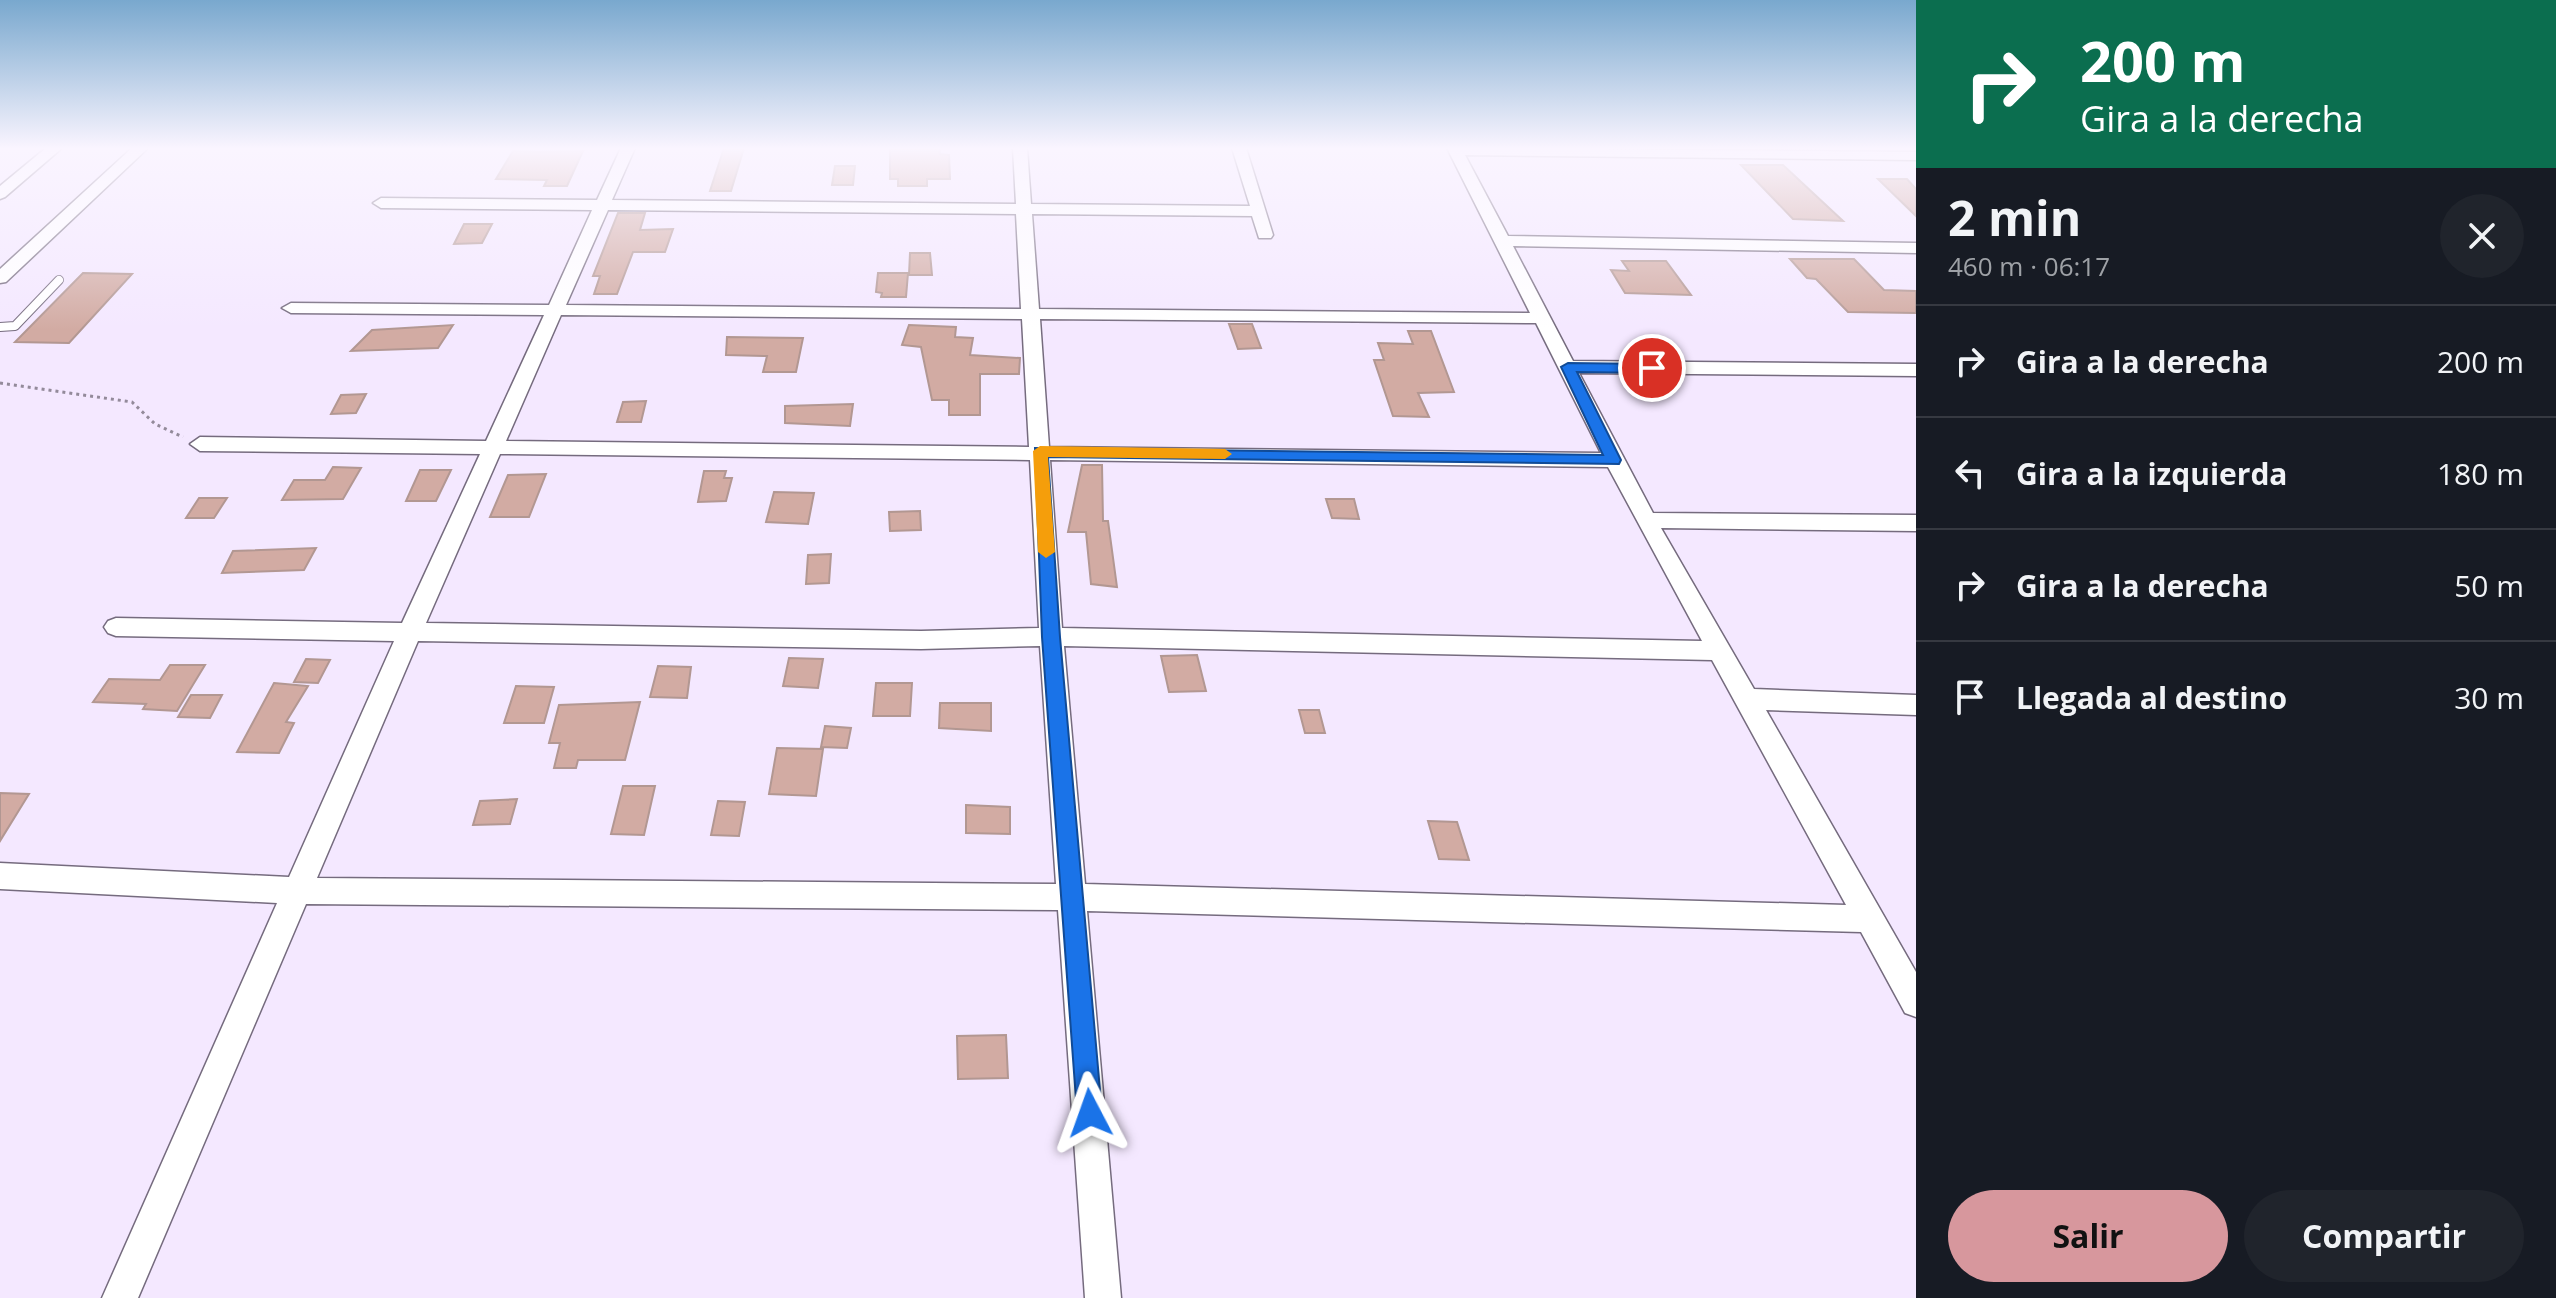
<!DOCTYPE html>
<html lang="es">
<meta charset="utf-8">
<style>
body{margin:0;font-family:"Open Sans",sans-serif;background:#20242c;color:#f1f3f6;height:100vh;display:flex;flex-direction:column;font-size:30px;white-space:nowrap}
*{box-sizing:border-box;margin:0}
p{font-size:26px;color:#9ea1a6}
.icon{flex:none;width:44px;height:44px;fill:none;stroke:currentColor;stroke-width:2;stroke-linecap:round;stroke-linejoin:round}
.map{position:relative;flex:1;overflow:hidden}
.panel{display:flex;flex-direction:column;background:#171b24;width:640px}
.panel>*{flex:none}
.guide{background:#0b6e4f;color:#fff;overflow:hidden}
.pin{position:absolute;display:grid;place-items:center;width:68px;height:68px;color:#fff;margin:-34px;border:4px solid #fff;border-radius:50%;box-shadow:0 2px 8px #0007}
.me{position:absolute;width:88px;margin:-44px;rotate:356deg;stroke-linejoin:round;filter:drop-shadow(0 0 6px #0008)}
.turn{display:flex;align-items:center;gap:28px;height:168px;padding:0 32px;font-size:36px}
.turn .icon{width:104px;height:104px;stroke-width:2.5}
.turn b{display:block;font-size:56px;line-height:68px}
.round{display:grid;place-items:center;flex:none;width:84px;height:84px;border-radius:42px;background:#20242c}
.head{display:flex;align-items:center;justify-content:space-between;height:136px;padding:0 32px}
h1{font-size:48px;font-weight:700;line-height:60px}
.action{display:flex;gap:16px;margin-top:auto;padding:16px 32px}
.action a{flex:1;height:92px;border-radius:48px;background:#d7979d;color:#111;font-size:32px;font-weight:700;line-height:92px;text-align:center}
.action a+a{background:#20242c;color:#f1f3f6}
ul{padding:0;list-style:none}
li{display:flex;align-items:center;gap:24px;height:112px;padding:0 32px;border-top:2px solid #363941}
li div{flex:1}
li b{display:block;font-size:30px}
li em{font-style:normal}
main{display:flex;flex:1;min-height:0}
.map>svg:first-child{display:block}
.building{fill:#d2aba3;stroke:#b29792;stroke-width:2}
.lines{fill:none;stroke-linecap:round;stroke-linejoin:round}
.service-casing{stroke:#756b7e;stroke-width:10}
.minor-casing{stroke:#756b7e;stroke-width:3}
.path{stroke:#938a9a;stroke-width:3;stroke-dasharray:3 4;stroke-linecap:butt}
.service{stroke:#fff;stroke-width:8}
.minor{fill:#fff;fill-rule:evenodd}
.route{fill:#1a73e8;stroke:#114b97;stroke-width:2}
.slow{fill:#f59e0b}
</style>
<main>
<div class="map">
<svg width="1916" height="1298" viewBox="0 0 1916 1298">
<rect width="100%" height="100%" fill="#f4e8ff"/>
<path class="building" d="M724,148H744L731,191H710Z
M890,148H939L940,154L949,155L950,179H927V186H898V179H890Z
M513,151L538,152L583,151L567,186H544L547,180L496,179Z
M1741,165H1783L1843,221L1793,219Z
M835,166H855L853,185H832Z
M1878,179H1907L1916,189V216Z
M618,213H645L640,230L673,229L665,252H633L617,294H594L600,276H593Z
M464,224H492L482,243L454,244Z
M910,253H930L932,275H909Z
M1790,259H1854L1884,290L1916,291V313L1848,312L1816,279L1807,278Z
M1622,261H1666L1691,295L1625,293L1611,270L1629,271Z
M83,273L132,274L69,343L15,342Z
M878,273H908L906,297H881L882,293L876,292Z
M1229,324H1252L1261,348L1238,349Z
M453,325L438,348L351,351L372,330Z
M909,325L956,327L955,337L973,338L970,355L1020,358L1019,374H980V415H949V400H932L921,347L902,345Z
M1408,331H1431L1454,392L1418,393L1429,417L1393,416L1374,360H1384L1378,343L1413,344Z
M727,337L803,338L796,372H763L767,356L726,355Z
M366,394L356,413L331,414L341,395Z
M646,401L641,422H617L623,402Z
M853,404L850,426L785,423V406Z
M1082,465H1102L1103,521H1108L1117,587L1091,584L1086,532H1068Z
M333,467L361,468L343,499L282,500L294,480H325Z
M420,470H451L436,501H406Z
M704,471H726L724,478H732L726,501L698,502Z
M546,474L529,517H490L508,475Z
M774,492L814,493L808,524L766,522Z
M199,498H227L214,518H186Z
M1326,499H1354L1359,519L1332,518Z
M920,511L921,530L890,531L889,512Z
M316,548L304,570L222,573L233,551Z
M831,554L829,583L806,584L808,555Z
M1197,655L1206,691L1169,692L1161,656Z
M789,658L823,659L818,688L783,686Z
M306,659L330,660L318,683L294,682Z
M170,665H205L177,711L143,709L146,704L93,702L109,679L160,680Z
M658,666L691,667L687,698L650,697Z
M274,683L308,686L286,722L294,723L279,753L237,752Z
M876,683H912L910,716H873Z
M516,686L554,687L544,723H504Z
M191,695H222L210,718L178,717Z
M640,702L625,760H578L576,768H554L560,743H549L559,705Z
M940,703H991V731L939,728Z
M1299,710H1319L1325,733H1305Z
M825,726L851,728L847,748L821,747Z
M777,748L823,749L816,796L769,794Z
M623,786H655L644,835L611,834Z
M0,793L29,794L0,841Z
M517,799L510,824L473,825L480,801Z
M718,801L745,802L739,836L711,835Z
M966,805L1010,807V834L966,833Z
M1428,821L1457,822L1469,860L1439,859Z
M1006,1035L1008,1078L958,1079L957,1036Z"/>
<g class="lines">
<defs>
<path id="service" d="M0,327L15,326L59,280"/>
<path id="minor" d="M46,148H62L5,197L0,199V186Z
M132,148H148L6,282L0,283V269Z
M621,148H635L612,200L1016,204L1013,148H1027L1031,204L1250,206L1232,148H1246L1273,235L1271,238H1259L1252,216L1032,214L1039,309L1530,313L1447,148L1916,152V160L1465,155L1508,236L1916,243V253L1513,246L1573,361L1916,364V376L1579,373L1653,513L1916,515V531L1661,528L1754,689L1916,695V715L1766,710L1916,972V1017L1905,1013L1861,932L1087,911L1121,1298H1085L1058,910L306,904L138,1298H102L277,903L0,889V863L289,877L394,641L116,636L108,633L104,627L108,621L116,618L402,623L480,454L200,451L190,444L200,437L486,441L544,315L291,313L282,308L291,303L549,305L592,210L381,208L373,203L381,198L597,200ZM608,210L1016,214L1021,309L566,305ZM561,315L1022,319L1029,447L506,441ZM1040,319L1536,323L1601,453L1049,447ZM500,454L1030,460L1039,628L921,631L426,623ZM1050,460L1608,467L1702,641L1062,628ZM418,641L921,649L1040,646L1056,884L317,878ZM1064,646L1712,660L1846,905L1085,884Z"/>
</defs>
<use href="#service" class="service-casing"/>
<use href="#minor" class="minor-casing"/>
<path class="path" d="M0,383L132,402L155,424L183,437"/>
<use href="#service" class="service"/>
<use href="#minor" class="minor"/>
</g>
<linearGradient id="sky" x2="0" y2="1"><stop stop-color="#79a8ce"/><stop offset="0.45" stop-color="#faf5ff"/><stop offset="1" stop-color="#faf5ff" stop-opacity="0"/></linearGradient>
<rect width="1916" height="330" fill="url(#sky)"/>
<path class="route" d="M1568,363L1652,364L1659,368L1652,373L1577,372L1621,460L1619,464L1048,457L1060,637L1102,1113L1098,1122L1090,1125L1081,1122L1077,1113L1042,637L1035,448L1603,455L1561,367Z"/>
<path class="slow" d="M1040,446L1225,449L1232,454L1225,459L1048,457L1055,552L1046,558L1038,552L1033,451Z"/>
</svg>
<div class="pin" style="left:1652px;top:368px;background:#d93025"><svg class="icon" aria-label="arrive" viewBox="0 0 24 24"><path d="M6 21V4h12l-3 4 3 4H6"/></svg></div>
<svg class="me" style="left:1090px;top:1113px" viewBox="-20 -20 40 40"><path d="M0-17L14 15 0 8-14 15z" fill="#1a73e8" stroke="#fff" stroke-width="4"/></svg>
</div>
<section class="panel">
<div class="guide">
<div class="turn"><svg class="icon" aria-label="right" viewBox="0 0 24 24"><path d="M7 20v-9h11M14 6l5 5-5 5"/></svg><div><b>200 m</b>Gira a la derecha</div></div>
</div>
<div class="head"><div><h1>2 min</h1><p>460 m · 06:17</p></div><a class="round"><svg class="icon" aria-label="close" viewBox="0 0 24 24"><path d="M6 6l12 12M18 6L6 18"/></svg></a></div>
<ul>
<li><svg class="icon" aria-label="right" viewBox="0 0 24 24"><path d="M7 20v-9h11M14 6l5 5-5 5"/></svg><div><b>Gira a la derecha</b></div><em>200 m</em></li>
<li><svg class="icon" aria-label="left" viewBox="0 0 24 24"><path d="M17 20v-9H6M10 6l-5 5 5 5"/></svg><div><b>Gira a la izquierda</b></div><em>180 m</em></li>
<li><svg class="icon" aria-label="right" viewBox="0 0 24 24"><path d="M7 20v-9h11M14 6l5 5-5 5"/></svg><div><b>Gira a la derecha</b></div><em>50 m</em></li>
<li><svg class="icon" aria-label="arrive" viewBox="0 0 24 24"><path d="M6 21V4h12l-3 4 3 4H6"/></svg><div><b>Llegada al destino</b></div><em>30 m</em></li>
</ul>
<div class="action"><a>Salir</a><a>Compartir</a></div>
</section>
</main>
